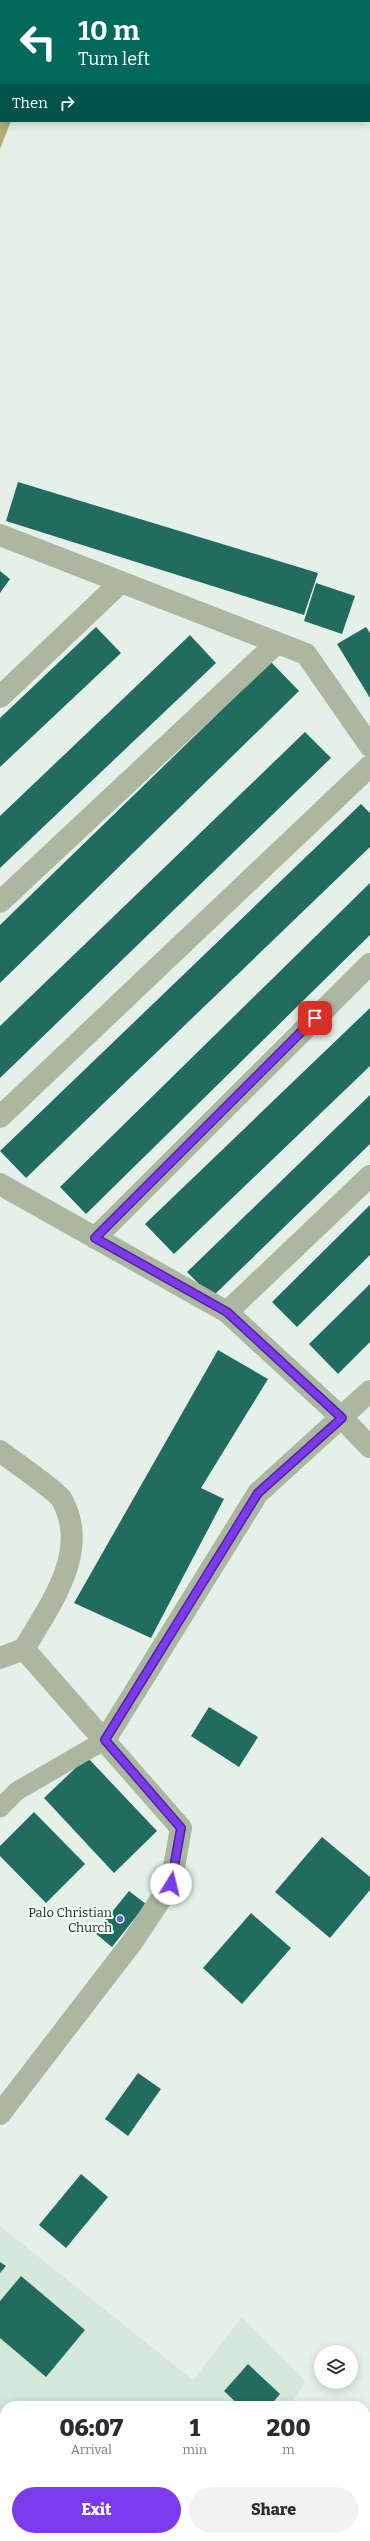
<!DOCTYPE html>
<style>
body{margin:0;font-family:Bitter,serif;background:#f2f2f3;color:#2b2b33;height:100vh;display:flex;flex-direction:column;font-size:15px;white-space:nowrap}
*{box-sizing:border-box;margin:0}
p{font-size:13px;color:#7c7c81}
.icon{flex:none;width:22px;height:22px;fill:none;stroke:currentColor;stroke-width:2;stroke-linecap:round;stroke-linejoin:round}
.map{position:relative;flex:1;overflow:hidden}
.details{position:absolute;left:0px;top:2401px;width:370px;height:140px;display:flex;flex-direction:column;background:#fff;border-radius:16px 16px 0 0;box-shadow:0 2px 10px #0003}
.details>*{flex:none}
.top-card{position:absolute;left:0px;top:0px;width:370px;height:122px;box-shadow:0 2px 10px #0003;background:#00695c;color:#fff;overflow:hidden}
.controls{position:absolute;left:314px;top:2345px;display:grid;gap:8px}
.controls a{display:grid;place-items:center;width:44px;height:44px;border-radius:50%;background:#fff;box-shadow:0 2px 10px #0003;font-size:20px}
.pin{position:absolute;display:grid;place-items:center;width:34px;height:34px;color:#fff;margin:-17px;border-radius:8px;box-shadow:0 2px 6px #0006}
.me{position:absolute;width:44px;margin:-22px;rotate:9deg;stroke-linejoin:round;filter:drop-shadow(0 0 3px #0008)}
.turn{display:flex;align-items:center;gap:14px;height:84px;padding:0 12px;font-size:18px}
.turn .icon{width:52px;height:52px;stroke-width:2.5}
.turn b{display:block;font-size:28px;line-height:34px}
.then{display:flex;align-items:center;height:38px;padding:0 12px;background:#0003;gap:8px;font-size:15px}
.eta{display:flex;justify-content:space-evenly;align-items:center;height:68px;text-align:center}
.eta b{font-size:24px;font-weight:800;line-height:28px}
.cta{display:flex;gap:8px;margin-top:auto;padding:8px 12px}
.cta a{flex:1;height:46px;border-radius:24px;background:#7c3aed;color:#fff;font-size:16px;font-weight:800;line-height:46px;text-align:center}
.cta a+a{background:#f2f2f3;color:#2b2b33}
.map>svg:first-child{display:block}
.built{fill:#d5e8da}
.forest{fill:#b3af77}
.building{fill:#216c5e}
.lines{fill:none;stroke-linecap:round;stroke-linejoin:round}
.service{stroke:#abb7a0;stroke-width:19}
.minor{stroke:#abb7a0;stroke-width:22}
.route-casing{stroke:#51269a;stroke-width:10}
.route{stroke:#7c3aed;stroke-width:7}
.poi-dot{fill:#5b64dc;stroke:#f2fff5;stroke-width:1.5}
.labels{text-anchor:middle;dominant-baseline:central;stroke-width:4;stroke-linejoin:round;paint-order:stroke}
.poi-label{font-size:13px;fill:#1e221f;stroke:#f2fff5;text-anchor:end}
</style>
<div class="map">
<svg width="370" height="2541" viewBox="0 0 370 2541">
<rect width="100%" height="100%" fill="#e5f1e8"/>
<path class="built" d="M0,2226L193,2380L242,2317L306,2381L289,2406H5V2536H343L347,2541H0Z"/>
<path class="forest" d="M0,0H66L1,1V121H11L0,149Z"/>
<path class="building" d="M18,482L318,573L304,615L6,521Z
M0,571L10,579L0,593Z
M316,583L355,596L342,634L304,621Z
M96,627L121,653L0,767V718Z
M366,627L370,633V698L337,644Z
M190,635L216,663L0,868V816Z
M271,662L299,691L0,983V925Z
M305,732L331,758L0,1078V1026Z
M361,804L370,813V847L26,1178L0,1151Z
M370,883V935L86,1214L60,1187Z
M370,1008V1066L174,1254L145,1224Z
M370,1095V1144L212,1297L187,1272Z
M370,1205V1255L297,1327L272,1302Z
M370,1284V1342L338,1374L309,1344Z
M218,1350L268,1379L201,1488L224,1499L151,1638L74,1603Z
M209,1707L258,1737L239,1767L191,1736Z
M87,1757L157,1831L114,1873L44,1798Z
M34,1812L85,1864L46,1903L0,1856V1846Z
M322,1837L370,1877V1890L330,1938L275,1892Z
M129,1891L146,1904L112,1947L95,1933Z
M251,1913L291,1948L242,2004L203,1968Z
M138,2073L161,2089L128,2136L105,2119Z
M81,2174L108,2197L66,2248L39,2225Z
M0,2262L6,2266L0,2273Z
M21,2276L85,2330L46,2377L0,2338V2301Z
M248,2364L280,2394L270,2406H240L224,2391Z
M5,2429V2517L0,2513V2436Z
M30,2536H40L36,2541Z"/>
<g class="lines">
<path class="service" d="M0,1808L17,1791L105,1740"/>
<path class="minor" d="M0,535L306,654L370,746
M0,697L121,582
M0,902L277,643
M0,1117L370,766
M0,1184L227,1312L342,1418L370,1447
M95,1238L370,964
M227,1312L370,1176
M0,1451C10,1459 58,1492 62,1500C91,1552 49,1606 24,1649L0,1658
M105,1740L258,1493L370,1391
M0,2114L133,1941L171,1884L181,1828L24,1649"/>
</g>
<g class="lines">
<defs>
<path id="route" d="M171,1884L181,1828L105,1740L258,1493L342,1418L227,1312L95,1238L315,1018"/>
</defs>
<use href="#route" class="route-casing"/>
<use href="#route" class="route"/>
</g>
<circle class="poi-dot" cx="120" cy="1919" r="4"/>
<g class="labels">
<g class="poi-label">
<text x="112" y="1912">Palo Christian<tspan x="112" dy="15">Church</tspan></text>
</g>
</g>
</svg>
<div class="controls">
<a><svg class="icon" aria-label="layers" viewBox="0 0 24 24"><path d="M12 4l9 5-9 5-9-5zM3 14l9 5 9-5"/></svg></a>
</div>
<div class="pin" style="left:315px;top:1018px;background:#d93025"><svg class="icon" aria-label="arrive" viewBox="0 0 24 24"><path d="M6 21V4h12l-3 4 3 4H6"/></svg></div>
<svg class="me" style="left:171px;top:1884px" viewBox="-20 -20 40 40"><circle r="19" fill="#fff"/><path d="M0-13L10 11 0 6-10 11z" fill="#7c3aed"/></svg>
<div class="top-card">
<div class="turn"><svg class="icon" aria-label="left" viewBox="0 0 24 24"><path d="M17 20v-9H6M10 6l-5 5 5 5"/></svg><div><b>10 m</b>Turn left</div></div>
<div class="then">Then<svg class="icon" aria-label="right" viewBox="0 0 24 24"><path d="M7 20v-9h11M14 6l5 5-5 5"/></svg></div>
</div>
<section class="details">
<div class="eta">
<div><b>06:07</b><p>Arrival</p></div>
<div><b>1</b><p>min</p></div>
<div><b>200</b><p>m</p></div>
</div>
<div class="cta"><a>Exit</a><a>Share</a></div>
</section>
</div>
